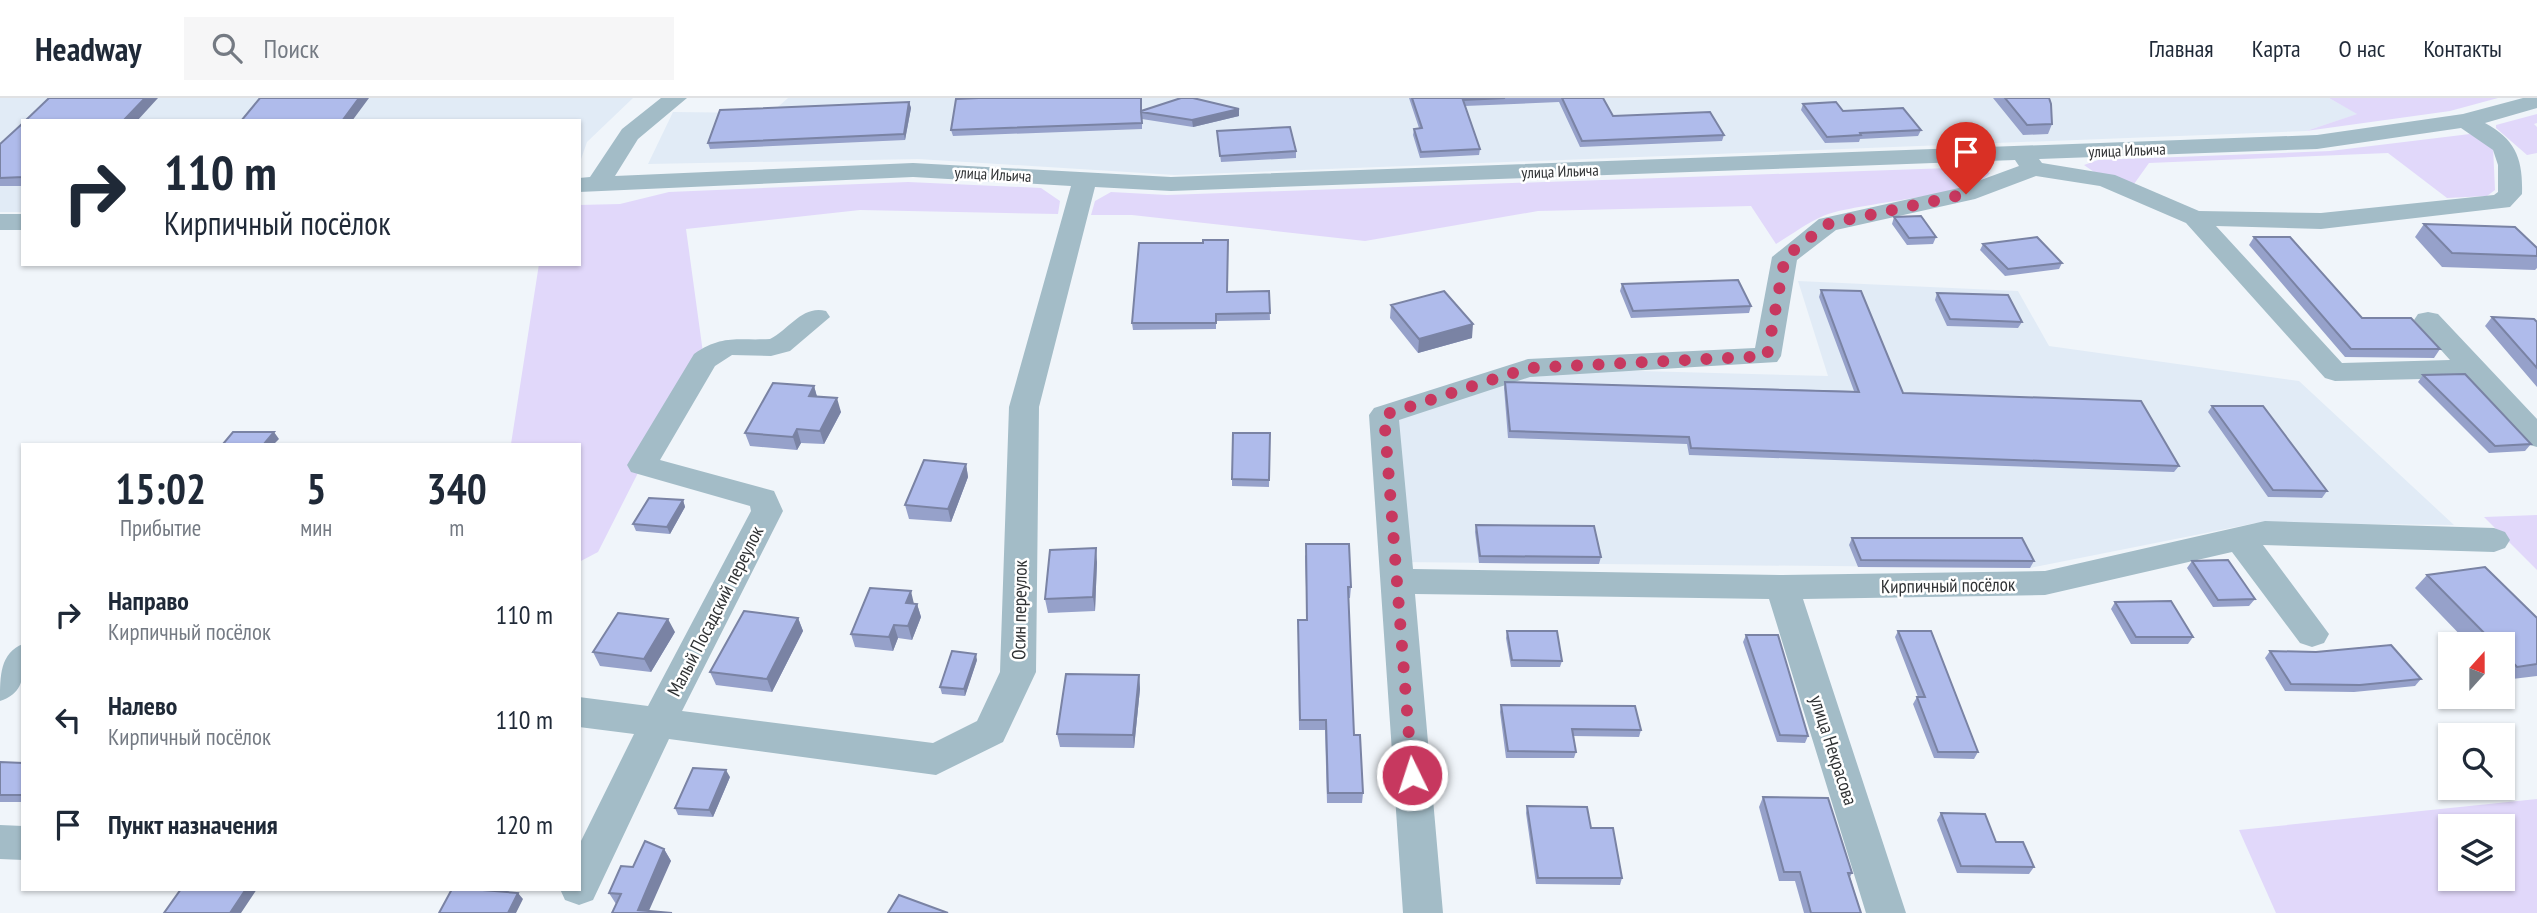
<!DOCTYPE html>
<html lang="ru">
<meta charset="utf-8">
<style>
body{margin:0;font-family:"PT Sans Narrow",sans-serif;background:#f6f6f7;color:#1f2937;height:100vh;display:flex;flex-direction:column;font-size:26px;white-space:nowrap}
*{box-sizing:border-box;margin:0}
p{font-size:23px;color:#747a83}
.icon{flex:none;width:38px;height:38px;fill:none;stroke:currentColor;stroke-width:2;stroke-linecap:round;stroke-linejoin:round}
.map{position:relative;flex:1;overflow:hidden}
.side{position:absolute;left:21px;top:345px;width:560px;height:448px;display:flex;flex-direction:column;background:#fff;border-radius:0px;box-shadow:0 2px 5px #0004}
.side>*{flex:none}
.hud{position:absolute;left:21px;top:21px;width:560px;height:147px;border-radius:0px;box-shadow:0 2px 5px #0004;background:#fff;color:#1f2937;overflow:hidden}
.needle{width:46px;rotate:21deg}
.controls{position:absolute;left:2438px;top:534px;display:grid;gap:14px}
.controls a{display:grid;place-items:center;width:77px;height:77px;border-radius:0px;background:#fff;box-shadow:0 2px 5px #0004;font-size:35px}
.pin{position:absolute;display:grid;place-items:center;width:60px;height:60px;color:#fff;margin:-72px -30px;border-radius:50% 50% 50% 0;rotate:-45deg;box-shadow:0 0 7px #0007}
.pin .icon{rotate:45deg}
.me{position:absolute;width:77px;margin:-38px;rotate:356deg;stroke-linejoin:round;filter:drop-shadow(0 0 5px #0008)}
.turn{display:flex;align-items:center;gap:24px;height:147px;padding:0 28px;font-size:32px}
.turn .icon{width:91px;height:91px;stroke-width:2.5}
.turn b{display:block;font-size:49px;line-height:60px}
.eta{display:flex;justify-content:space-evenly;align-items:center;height:119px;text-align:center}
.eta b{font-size:42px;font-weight:600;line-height:49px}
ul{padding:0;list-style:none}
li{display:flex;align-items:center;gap:21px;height:105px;padding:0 28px}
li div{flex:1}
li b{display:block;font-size:26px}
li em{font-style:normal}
header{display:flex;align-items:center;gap:42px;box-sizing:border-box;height:98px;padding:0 35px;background:#fff;border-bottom:2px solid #e0e1e3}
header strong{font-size:33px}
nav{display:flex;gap:38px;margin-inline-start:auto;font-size:24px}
.search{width:490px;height:63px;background:#f6f6f7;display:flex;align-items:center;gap:18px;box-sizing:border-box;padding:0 24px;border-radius:0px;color:#747a83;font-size:26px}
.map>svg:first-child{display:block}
.built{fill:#e1ebf6}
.green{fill:#e1d8fa;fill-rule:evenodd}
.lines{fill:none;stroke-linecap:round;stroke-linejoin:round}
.minor{fill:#a3bcc7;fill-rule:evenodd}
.wall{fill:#96a1ca}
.shaded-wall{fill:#7a83a4}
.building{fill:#afbbeb;stroke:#7a83a4;stroke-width:2}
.route{stroke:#c7385f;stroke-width:12;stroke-dasharray:0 21.6}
.labels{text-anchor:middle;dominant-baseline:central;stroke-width:5;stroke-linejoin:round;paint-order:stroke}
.far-street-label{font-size:16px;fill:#303234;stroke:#fff}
.street-label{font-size:19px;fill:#303234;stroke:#fff}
</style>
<header>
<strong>Headway</strong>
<div class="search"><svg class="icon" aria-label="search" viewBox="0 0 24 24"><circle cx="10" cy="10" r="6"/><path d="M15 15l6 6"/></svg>Поиск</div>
<nav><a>Главная</a><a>Карта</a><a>О нас</a><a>Контакты</a></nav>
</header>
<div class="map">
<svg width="2537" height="815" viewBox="0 0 2537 815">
<rect width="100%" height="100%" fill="#f0f5fa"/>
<path class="built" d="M0,0H633L587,44L579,67V23H23V114H0Z
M788,0H2329L2358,16L2306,33L1175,77L918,61L648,66L673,14L771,15Z
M1798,183L2018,193L2049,248L2299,283L2454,427L2256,425L2030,470L1396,464L1384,317L1528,270L1828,278Z"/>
<path class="green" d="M2329,0H2498L2450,13L2306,33L2357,16Z
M2537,16V25L2534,26L2537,29V55L2527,57L2496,30V27Z
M2470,36L2493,48L2495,92L2487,98L2447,100L2388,55L2149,65L2134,86L2094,74L2084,67L2098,62L2330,53Z
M1978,69L1990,75C1972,99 1856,104 1823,118C1807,125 1791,137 1776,146L1751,108L1538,113L1365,143L1132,117H1091L1095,103L1111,94L1167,97Z
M908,84L1041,90L1060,103L1058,116L860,112L686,131L704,262L642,367L598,454L579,464V346H511L539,166H579V107L620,106L669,94Z
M2537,417V472L2484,419Z
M2537,701V815H2276L2239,732ZM2502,728V780H2450V728Z"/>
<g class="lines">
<path class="minor" d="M661,0H687L638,41L615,78L913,65L1171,79L2317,37L2463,16L2523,0H2537V10L2485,25C2516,42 2523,61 2522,96L2510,109L2321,131L2216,128L2342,265L2450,262L2414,222L2418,216L2428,214L2438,216L2537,321V349L2526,346L2466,280L2335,283L2325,280L2186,125L2100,88L2036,78L1975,101L1836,132L1797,162L1781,258L1777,264L1530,279L1399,322L1413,471L1782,477L2045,473L2265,423L2494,430L2505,434L2510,442L2505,450L2494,454L2263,447L2329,536L2324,545L2312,549L2300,545L2232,454L2045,497L1803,501L1906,815H1866L1769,501L1415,496L1443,815H1403L1369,317L1374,310L1528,261L1755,250L1772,159L1819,121L1959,90L2019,68L2015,62L1171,93L1095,89L1039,309L1036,574L1003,644L936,677L669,641L593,802L579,807L565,802L560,791H579V747L634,636L579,629V599L648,608L751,413L750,408L631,374L627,367L694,256C723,236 738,243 770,241C790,231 802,207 826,213L830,219L790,253L771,258L732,257L715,268L660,362L774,393L783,413L682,613L933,645L977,623L1000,574L1009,309L1071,88L913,79L579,94V80L590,79L622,31ZM2461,30L2493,52L2498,67V94L2494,97L2321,115L2199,113L2115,77L2042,65L2039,61L2317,51Z
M0,116H23V132H0Z
M23,546C23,572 28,594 0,603C0,578 0,555 23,546Z
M0,727L23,728V762L0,761Z"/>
</g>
<path class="wall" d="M1409,0H1603L1613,18L1724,37L1722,43L1580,49L1559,4L1465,8L1480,51L1479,57L1420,60L1413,37L1414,31L1419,30Z
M1993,0H2049L2052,26L2048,36L2023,37Z
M909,4L911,10L905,42L710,51L708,45Z
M1803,6L1843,13L1921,32L1918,38L1860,41L1859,44L1825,45L1801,12Z
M1239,11V18L1193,29L1142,21V31L953,38L951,32L1142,13Z
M23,25V88H0V46Z
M1217,33L1296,53V60L1221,64Z
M1894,119L1936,139L1933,146L1907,147L1892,126Z
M2424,126L2537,150V170L2535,172L2442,169L2415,139Z
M2254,139L2362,220L2440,251L2434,260L2345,259L2249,147Z
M1983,146L2062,165L2059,171L2005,178L1980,152Z
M1622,186L1751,208L1749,215L1631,220L1620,193Z
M1821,192L1903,295L2179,368L2174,374L1689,357L1687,346L1508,340L1504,290L1505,284L1854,293L1819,199Z
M1269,193L1270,222L1216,223V231L1133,232L1132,225L1227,194Z
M1937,195L2022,224L2018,230L1947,228L1935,202Z
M1391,207L1472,240L1418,255L1390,220Z
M2492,219L2537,224V289L2485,228Z
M2423,277L2531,346L2525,353L2489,355L2418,284Z
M814,288L817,299L841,314L824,346L801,345L797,352L750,348L745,335Z
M2212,308L2327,393L2322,400L2268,399L2208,314Z
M1270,335L1269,389L1232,388V381Z
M966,366L968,379L951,424L909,421L905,407Z
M683,402L685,409L670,436L636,433L633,426Z
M1476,427L1601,459L1599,466L1479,465L1475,434Z
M1852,440L2034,463L2030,470L1858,469L1849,447Z
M1305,457L1351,489L1350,500H1348L1354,637L1363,695L1362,705H1327L1325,632H1299L1298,522H1307Z
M2192,463L2255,501L2249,508L2213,509L2187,470Z
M1097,464L1095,513L1048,515L1045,501Z
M2427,477L2537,520V578L2504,582L2502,580V546H2469L2415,490Z
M2115,504L2193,539L2188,546H2131L2111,511Z
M914,506H917L921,519L912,542L898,540L893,553L855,549L851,536Z
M798,520L803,533L772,594L716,587L710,574Z
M1507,533L1562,563L1560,569H1511L1506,540Z
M1898,533L1978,654L1974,661L1934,660L1913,606L1917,599H1918L1895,539Z
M675,534L651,574L600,568L593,554Z
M1746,537L1808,638L1805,645L1777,644L1743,544Z
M2270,553L2421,581L2415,588L2354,594L2285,593L2265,560Z
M977,562L965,598L942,596L940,589Z
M1139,577L1140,591L1134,650L1060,649L1057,636Z
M1501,607L1641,632L1639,639L1573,638L1576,654L1574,660H1506L1500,614Z
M0,664L23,665V704H0Z
M730,679L713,719L678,717L675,710Z
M1763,699L1852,775L1850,779L1861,815H1804L1795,783H1779L1759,709Z
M1527,708L1591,730L1622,780L1620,787L1536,786L1526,715Z
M1941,715L1996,744L2034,769L2029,776L1957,775L1937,722Z
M664,751L671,763L612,815L616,806L609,795Z"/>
<path class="shaded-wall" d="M145,0H158L137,23H123Z
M359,0H369L352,23H342Z
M909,4L911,10L905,42L904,36Z
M1239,11V18L1193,29L1192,22Z
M1473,226L1472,240L1418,255L1419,241Z
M814,288L818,302L809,298Z
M837,300L841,314L824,346L820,333Z
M797,331L801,345L797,352L793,339Z
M274,334L279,341L274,346H264Z
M966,366L968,379L951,424L948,411Z
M683,402L685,409L670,436L667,429Z
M1096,450L1097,464L1095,513L1093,499Z
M911,493L914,506L906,505Z
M917,506L921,519L912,542L908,528Z
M798,520L803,533L772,594L767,581Z
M668,521L675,534L651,574L644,561Z
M894,527L898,540L893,553L889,539Z
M976,556L977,562L965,598L964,591Z
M1139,577L1140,591L1134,650L1133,637Z
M726,672L730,679L713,719L709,712Z
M664,751L671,763L648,815L638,812Z
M246,791H257L241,815H230Z
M518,795L523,801L516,815H508Z"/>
<path class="building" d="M49,0H145L123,23H25Z
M260,0H359L342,23H241Z
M979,0H1141V13L1181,0H1193L1239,11L1192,22L1141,14L1142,25L951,32L956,1Z
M1412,0H1505L1463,2L1480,51L1421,54L1414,31L1422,30Z
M1562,0H1603L1613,18L1710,14L1724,37L1582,43Z
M2005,0H2049L2051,6L2052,26L2027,27Z
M909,4L904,36L708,45L720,12Z
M1836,4L1843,13L1903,10L1921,32L1860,35L1861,37L1827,39L1803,6Z
M23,25V79L0,80V46Z
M1290,29L1296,53L1220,58L1217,33Z
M1921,118L1936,139L1909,140L1894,119Z
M2424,126L2515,129L2537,150V158L2452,155Z
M2037,139L2062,165L2008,171L1983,146Z
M2254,139H2290L2362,220H2411L2440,251H2351Z
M1203,142H1228L1227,194L1269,193L1270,215L1216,216V225H1132L1139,145H1203Z
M1738,182L1751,208L1633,213L1622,186Z
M1821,192L1861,193L1903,295L2141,303L2179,368L1691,350L1689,339L1510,333L1505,284L1859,294Z
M1444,193L1473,226L1419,241L1391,207Z
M1937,195L2008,197L2022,224L1950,221Z
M2492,219L2534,221L2537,224V270Z
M2465,276L2531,346L2495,348L2423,277Z
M773,285L814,288L809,298L837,300L820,333L797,331L793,339L745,335Z
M2212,308H2263L2327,393L2273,392Z
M233,334H274L264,346H223Z
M1233,335H1270L1269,382L1232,381Z
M924,362L966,366L948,411L905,407Z
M649,400L683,402L667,429L633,426Z
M1476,427L1594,428L1601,459L1480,458Z
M1852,440H2022L2034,463L1861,462Z
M1306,446H1349L1351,489H1348L1354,637H1360L1363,695H1328L1326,622H1300L1298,522H1307Z
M1096,450L1093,499L1045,501L1050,452Z
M2228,462L2255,501L2218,502L2192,463Z
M2485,469L2537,520V566L2517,569L2502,553V546H2495L2427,477Z
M870,490L911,493L906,505L917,506L908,528L894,527L889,539L851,536Z
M2171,503L2193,539H2136L2115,504Z
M744,513L798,520L767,581L710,574Z
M618,515L668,521L644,561L593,554Z
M1507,533H1557L1562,563L1512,562Z
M1898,533H1931L1978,654H1938L1917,599H1925Z
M1746,537H1778L1808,638L1780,637Z
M2391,547L2421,581L2360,587L2291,586L2270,553L2316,554Z
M952,553L976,556L964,591L940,589Z
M1066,576L1139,577L1133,637L1057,636Z
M1501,607L1635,608L1641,632L1572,631L1576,654L1508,653Z
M0,664L23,665V697H0Z
M693,670L726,672L709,712L675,710Z
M1763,699L1828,700L1852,775H1848L1861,815H1811L1800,774H1784Z
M1527,708L1587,709L1591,730H1613L1622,780H1538Z
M1941,715L1985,716L1996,744H2023L2034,769L1961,768Z
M645,743L664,751L638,812L672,815H612L621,796L609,795L621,768L633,769Z
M181,791H246L230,815H164Z
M452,791H470L518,795L508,815H439Z
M899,797L948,815H888Z"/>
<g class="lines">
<path class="route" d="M1412,677L1384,317L1528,270L1767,258L1785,159L1828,126L1966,96"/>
</g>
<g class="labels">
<g class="far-street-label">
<text transform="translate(2127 52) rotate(-2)">улица Ильича</text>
<text transform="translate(1560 73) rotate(-2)">улица Ильича</text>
<text transform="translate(993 76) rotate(3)">улица Ильича</text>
</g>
<g class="street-label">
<text transform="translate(1948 487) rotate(-1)">Кирпичный посёлок</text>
<text transform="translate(1019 512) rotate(-89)">Осин переулок</text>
<text transform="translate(715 513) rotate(-63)">Малый Посадский переулок</text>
<text transform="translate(1834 652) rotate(72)">улица Некрасова</text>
</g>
</g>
</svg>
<div class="controls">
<a><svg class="needle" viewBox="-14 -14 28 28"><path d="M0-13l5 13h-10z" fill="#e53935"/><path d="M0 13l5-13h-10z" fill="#747a83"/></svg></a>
<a><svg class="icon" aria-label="search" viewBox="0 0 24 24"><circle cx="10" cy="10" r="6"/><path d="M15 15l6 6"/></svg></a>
<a><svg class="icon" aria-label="layers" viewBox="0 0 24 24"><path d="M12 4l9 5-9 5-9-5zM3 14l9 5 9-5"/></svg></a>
</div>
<div class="pin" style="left:1966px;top:96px;background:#d93025"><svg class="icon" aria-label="arrive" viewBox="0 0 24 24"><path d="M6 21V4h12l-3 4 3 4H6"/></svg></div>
<svg class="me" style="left:1412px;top:677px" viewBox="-20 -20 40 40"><circle r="17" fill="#c7385f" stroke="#fff" stroke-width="3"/><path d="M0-11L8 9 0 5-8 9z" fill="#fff"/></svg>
<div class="hud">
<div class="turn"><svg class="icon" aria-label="right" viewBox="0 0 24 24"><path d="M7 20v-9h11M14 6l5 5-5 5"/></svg><div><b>110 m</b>Кирпичный посёлок</div></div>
</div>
<section class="side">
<div class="eta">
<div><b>15:02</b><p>Прибытие</p></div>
<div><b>5</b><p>мин</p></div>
<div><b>340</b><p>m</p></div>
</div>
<ul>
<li><svg class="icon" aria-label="right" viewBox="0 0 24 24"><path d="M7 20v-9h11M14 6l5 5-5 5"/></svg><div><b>Направо</b><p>Кирпичный посёлок</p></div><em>110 m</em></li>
<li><svg class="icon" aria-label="left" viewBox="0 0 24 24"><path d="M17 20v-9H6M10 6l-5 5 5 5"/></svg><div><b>Налево</b><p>Кирпичный посёлок</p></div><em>110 m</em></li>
<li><svg class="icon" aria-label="arrive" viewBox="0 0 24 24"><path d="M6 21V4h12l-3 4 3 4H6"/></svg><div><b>Пункт назначения</b></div><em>120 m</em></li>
</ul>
</section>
</div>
